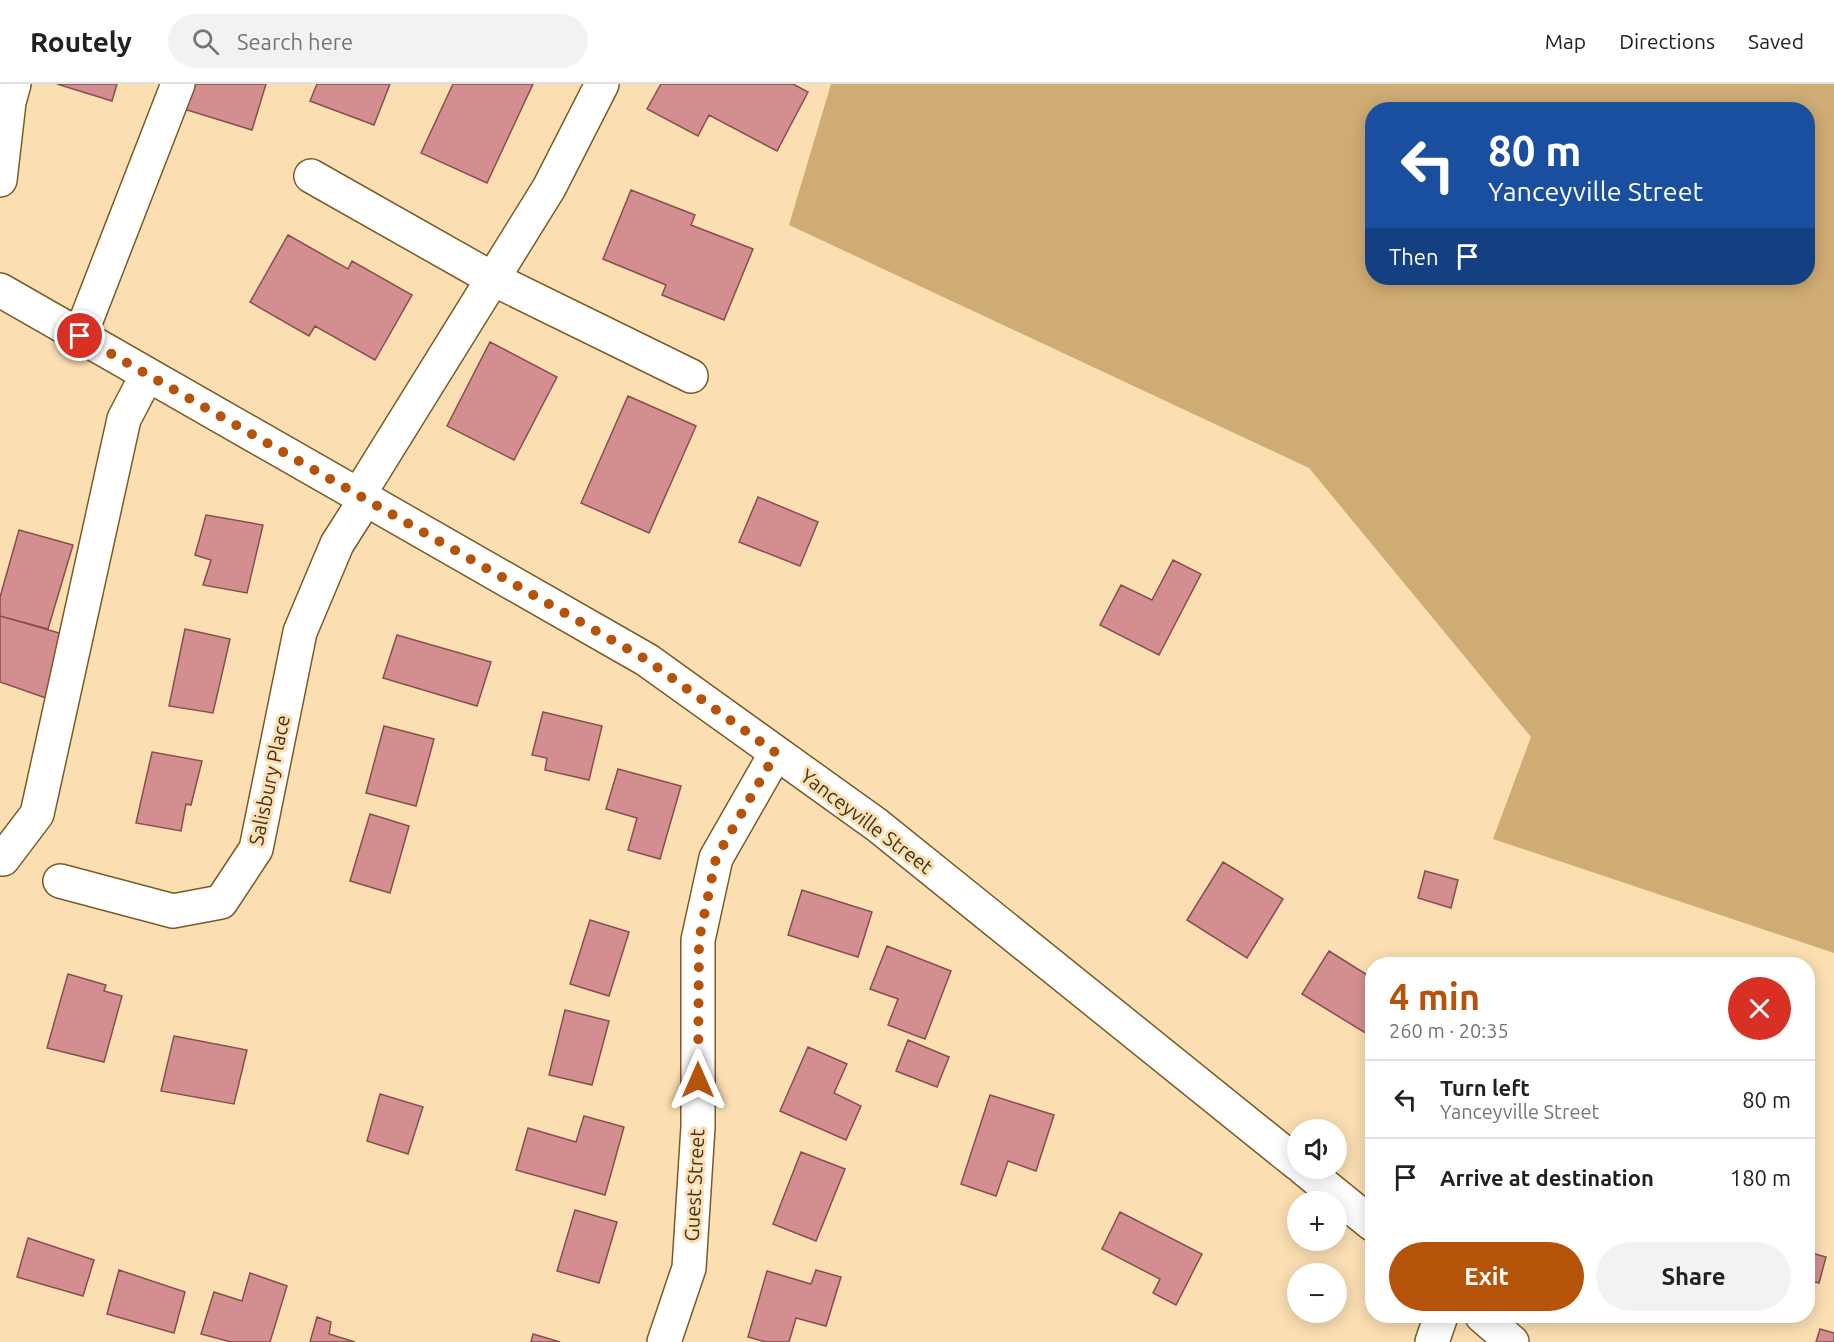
<!DOCTYPE html>
<meta charset="utf-8">
<style>
body{margin:0;font-family:Ubuntu,sans-serif;background:#f2f2f2;color:#202124;height:100vh;display:flex;flex-direction:column;font-size:22px;white-space:nowrap}
*{box-sizing:border-box;margin:0}
p{font-size:20px;color:#757577}
.icon{flex:none;width:33px;height:33px;fill:none;stroke:currentColor;stroke-width:2;stroke-linecap:round;stroke-linejoin:round}
.map{position:relative;flex:1;overflow:hidden}
.sheet{position:absolute;left:1365px;top:873px;width:450px;height:366px;display:flex;flex-direction:column;background:#fff;border-radius:24px;box-shadow:0 3px 15px #0003}
.sheet>*{flex:none}
.guide{position:absolute;left:1365px;top:18px;width:450px;height:183px;border-radius:24px;box-shadow:0 3px 15px #0003;background:#1a4fa0;color:#fff;overflow:hidden}
.tools{position:absolute;left:1287px;top:1035px;display:grid;gap:12px}
.tools a{display:grid;place-items:center;width:60px;height:60px;border-radius:50%;background:#fff;box-shadow:0 3px 15px #0003;font-size:30px}
.pin{position:absolute;display:grid;place-items:center;width:51px;height:51px;color:#fff;margin:-26px;border:3px solid #fff;border-radius:50%;box-shadow:0 2px 6px #0007}
.me{position:absolute;width:66px;margin:-33px;rotate:0deg;stroke-linejoin:round;filter:drop-shadow(0 0 4px #0008)}
.turn{display:flex;align-items:center;gap:21px;height:126px;padding:0 24px;font-size:27px}
.turn .icon{width:78px;height:78px;stroke-width:2.5}
.turn b{display:block;font-size:42px;line-height:51px}
.then{display:flex;align-items:center;height:57px;padding:0 24px;background:#0003;gap:12px;font-size:22px}
.round{display:grid;place-items:center;flex:none;width:63px;height:63px;border-radius:32px;background:#f2f2f2}
.headline{display:flex;align-items:center;justify-content:space-between;height:102px;padding:0 24px}
h1{font-size:36px;font-weight:700;line-height:45px;color:#b45309}
.cta{display:flex;gap:12px;margin-top:auto;padding:12px 24px}
.cta a{flex:1;height:69px;border-radius:36px;background:#b45309;color:#fff;font-size:24px;font-weight:700;line-height:69px;text-align:center}
.cta a+a{background:#f2f2f2;color:#202124}
ul{padding:0;list-style:none}
li{display:flex;align-items:center;gap:18px;height:78px;padding:0 24px;border-top:2px solid #e0e0e0}
li div{flex:1}
li b{display:block;font-size:22px}
li em{font-style:normal}
header{display:flex;align-items:center;gap:36px;box-sizing:border-box;height:84px;padding:0 30px;background:#fff;border-bottom:2px solid #e0e0e0}
header strong{font-size:28px}
nav{display:flex;gap:33px;margin-inline-start:auto;font-size:21px}
.search{width:420px;height:54px;background:#f2f2f2;display:flex;align-items:center;gap:15px;box-sizing:border-box;padding:0 21px;border-radius:33px;color:#757577;font-size:22px}
.map>svg:first-child{display:block}
.forest{fill:#cfac74;fill-rule:evenodd}
.building{fill:#d38f90;stroke:#894d4f;stroke-width:1.5}
.lines{fill:none;stroke-linecap:round;stroke-linejoin:round}
.minor-casing{stroke:#7a5b26;stroke-width:36}
.major-casing{stroke:#7a5b26;stroke-width:36}
.minor{stroke:#fff;stroke-width:33}
.major{stroke:#fff;stroke-width:33}
.route{stroke:#b45309;stroke-width:10;stroke-dasharray:0 18}
.labels{text-anchor:middle;dominant-baseline:central;stroke-width:6;stroke-linejoin:round;paint-order:stroke}
.street-label{font-size:20px;fill:#41331d;stroke:#fbdfb3}
</style>
<header>
<strong>Routely</strong>
<div class="search"><svg class="icon" aria-label="search" viewBox="0 0 24 24"><circle cx="10" cy="10" r="6"/><path d="M15 15l6 6"/></svg>Search here</div>
<nav><a>Map</a><a>Directions</a><a>Saved</a></nav>
</header>
<div class="map">
<svg width="1834" height="1258" viewBox="0 0 1834 1258">
<rect width="100%" height="100%" fill="#fbdfb3"/>
<path class="forest" d="M831,0H1834V869L1493,755L1531,653L1309,384L789,141ZM1372,26H1808V194H1372Z"/>
<path class="building" d="M57,0H117L112,17Z
M191,0H266L252,46L184,25Z
M317,0H390L374,41L310,17Z
M453,0H533L487,99L421,69Z
M661,0H793L808,8L777,67L709,31L698,52L647,25Z
M631,106L695,131L691,141L753,165L724,236L662,211L666,201L603,175Z
M288,151L348,185L352,177L412,211L375,276L315,242L309,252L250,218Z
M490,258L557,293L514,376L447,342Z
M628,312L696,342L649,449L581,419Z
M758,413L818,438L800,482L739,458Z
M206,431L263,441L247,509L203,501L211,476L195,471Z
M19,446L73,461L48,545L0,532V513Z
M1173,476L1201,490L1159,571L1100,541L1121,501L1152,516Z
M0,532L66,551L46,614L0,598Z
M185,545L230,555L213,629L169,622Z
M397,551L491,578L477,622L383,594Z
M543,628L602,642L589,696L545,686L547,674L532,671Z
M384,642L434,655L416,722L366,709Z
M152,668L202,677L191,721L186,720L181,747L136,739Z
M618,685L681,702L660,775L628,766L637,734L606,725Z
M370,730L409,742L390,809L350,797Z
M1223,778L1283,815L1247,874L1187,836Z
M1425,787L1458,796L1451,824L1418,814Z
M802,806L872,828L858,873L788,851Z
M590,836L629,848L609,912L570,900Z
M887,862L951,887L925,955L888,941L898,915L870,905Z
M1329,867L1372,894V953L1302,910Z
M68,890L106,901L104,907L122,912L104,978L47,964Z
M565,926L609,937L592,1001L549,991Z
M174,952L247,966L234,1020L161,1007Z
M908,956L949,973L937,1003L896,987Z
M808,963L847,980L834,1009L861,1022L846,1056L780,1027Z
M380,1010L423,1023L408,1070L367,1057Z
M990,1011L1054,1031L1036,1087L1008,1077L996,1112L961,1100Z
M584,1032L624,1043L605,1111L516,1086L528,1044L576,1058Z
M801,1068L845,1085L816,1157L773,1140Z
M575,1126L617,1138L599,1199L557,1187Z
M1120,1128L1202,1170L1176,1221L1153,1209L1160,1195L1102,1165Z
M28,1154L94,1176L83,1212L17,1193Z
M1808,1168L1826,1173L1819,1199L1808,1196Z
M119,1186L185,1208L174,1249L107,1230Z
M816,1186L841,1193L826,1242L796,1234L789,1258H766L748,1253L767,1187L811,1200Z
M250,1189L287,1202L270,1258H231L201,1250L214,1208L242,1217Z
M317,1233L331,1238L329,1250L355,1258H310Z
M1820,1245L1834,1249V1258H1816Z
M533,1250L560,1258H531Z"/>
<g class="lines">
<defs>
<path id="minor" d="M311,92L493,195L691,292
M0,96L9,18L14,0
M80,252L178,0
M358,412L549,104L602,0
M0,774L3,775L37,730L124,335L147,291
M60,797L173,827L221,818L256,765L300,548L337,460L365,416
M664,1258L689,1184L698,1043V856L716,774L776,669
M1432,1258L1441,1232"/>
<path id="major" d="M0,206L647,576L877,741L1298,1080
M1303,1084L1372,1140
M1482,1232L1512,1258"/>
</defs>
<use href="#minor" class="minor-casing"/>
<use href="#major" class="major-casing"/>
<use href="#minor" class="minor"/>
<use href="#major" class="major"/>
</g>
<g class="lines">
<path class="route" d="M80,252L647,576L776,669L716,774L699,856L698,996"/>
</g>
<g class="labels">
<g class="street-label">
<text transform="translate(269 696) rotate(-78)">Salisbury Place</text>
<text transform="translate(867 737) rotate(37)">Yanceyville Street</text>
<text transform="translate(694 1101) rotate(-87)">Guest Street</text>
</g>
</g>
</svg>
<div class="tools">
<a><svg class="icon" aria-label="sound" viewBox="0 0 24 24"><path d="M4 9h4l5-4v14l-5-4H4zM17 9q2 3 0 6"/></svg></a>
<a>+</a>
<a>−</a>
</div>
<div class="pin" style="left:80px;top:252px;background:#d93025"><svg class="icon" aria-label="arrive" viewBox="0 0 24 24"><path d="M6 21V4h12l-3 4 3 4H6"/></svg></div>
<svg class="me" style="left:698px;top:996px" viewBox="-20 -20 40 40"><path d="M0-17L14 15 0 8-14 15z" fill="#b45309" stroke="#fff" stroke-width="4"/></svg>
<div class="guide">
<div class="turn"><svg class="icon" aria-label="left" viewBox="0 0 24 24"><path d="M17 20v-9H6M10 6l-5 5 5 5"/></svg><div><b>80 m</b>Yanceyville Street</div></div>
<div class="then">Then<svg class="icon" aria-label="arrive" viewBox="0 0 24 24"><path d="M6 21V4h12l-3 4 3 4H6"/></svg></div>
</div>
<section class="sheet">
<div class="headline"><div><h1>4 min</h1><p>260 m · 20:35</p></div><a class="round" style="background:#d93025;color:#fff"><svg class="icon" aria-label="close" viewBox="0 0 24 24"><path d="M6 6l12 12M18 6L6 18"/></svg></a></div>
<ul>
<li><svg class="icon" aria-label="left" viewBox="0 0 24 24"><path d="M17 20v-9H6M10 6l-5 5 5 5"/></svg><div><b>Turn left</b><p>Yanceyville Street</p></div><em>80 m</em></li>
<li><svg class="icon" aria-label="arrive" viewBox="0 0 24 24"><path d="M6 21V4h12l-3 4 3 4H6"/></svg><div><b>Arrive at destination</b></div><em>180 m</em></li>
</ul>
<div class="cta"><a>Exit</a><a>Share</a></div>
</section>
</div>
